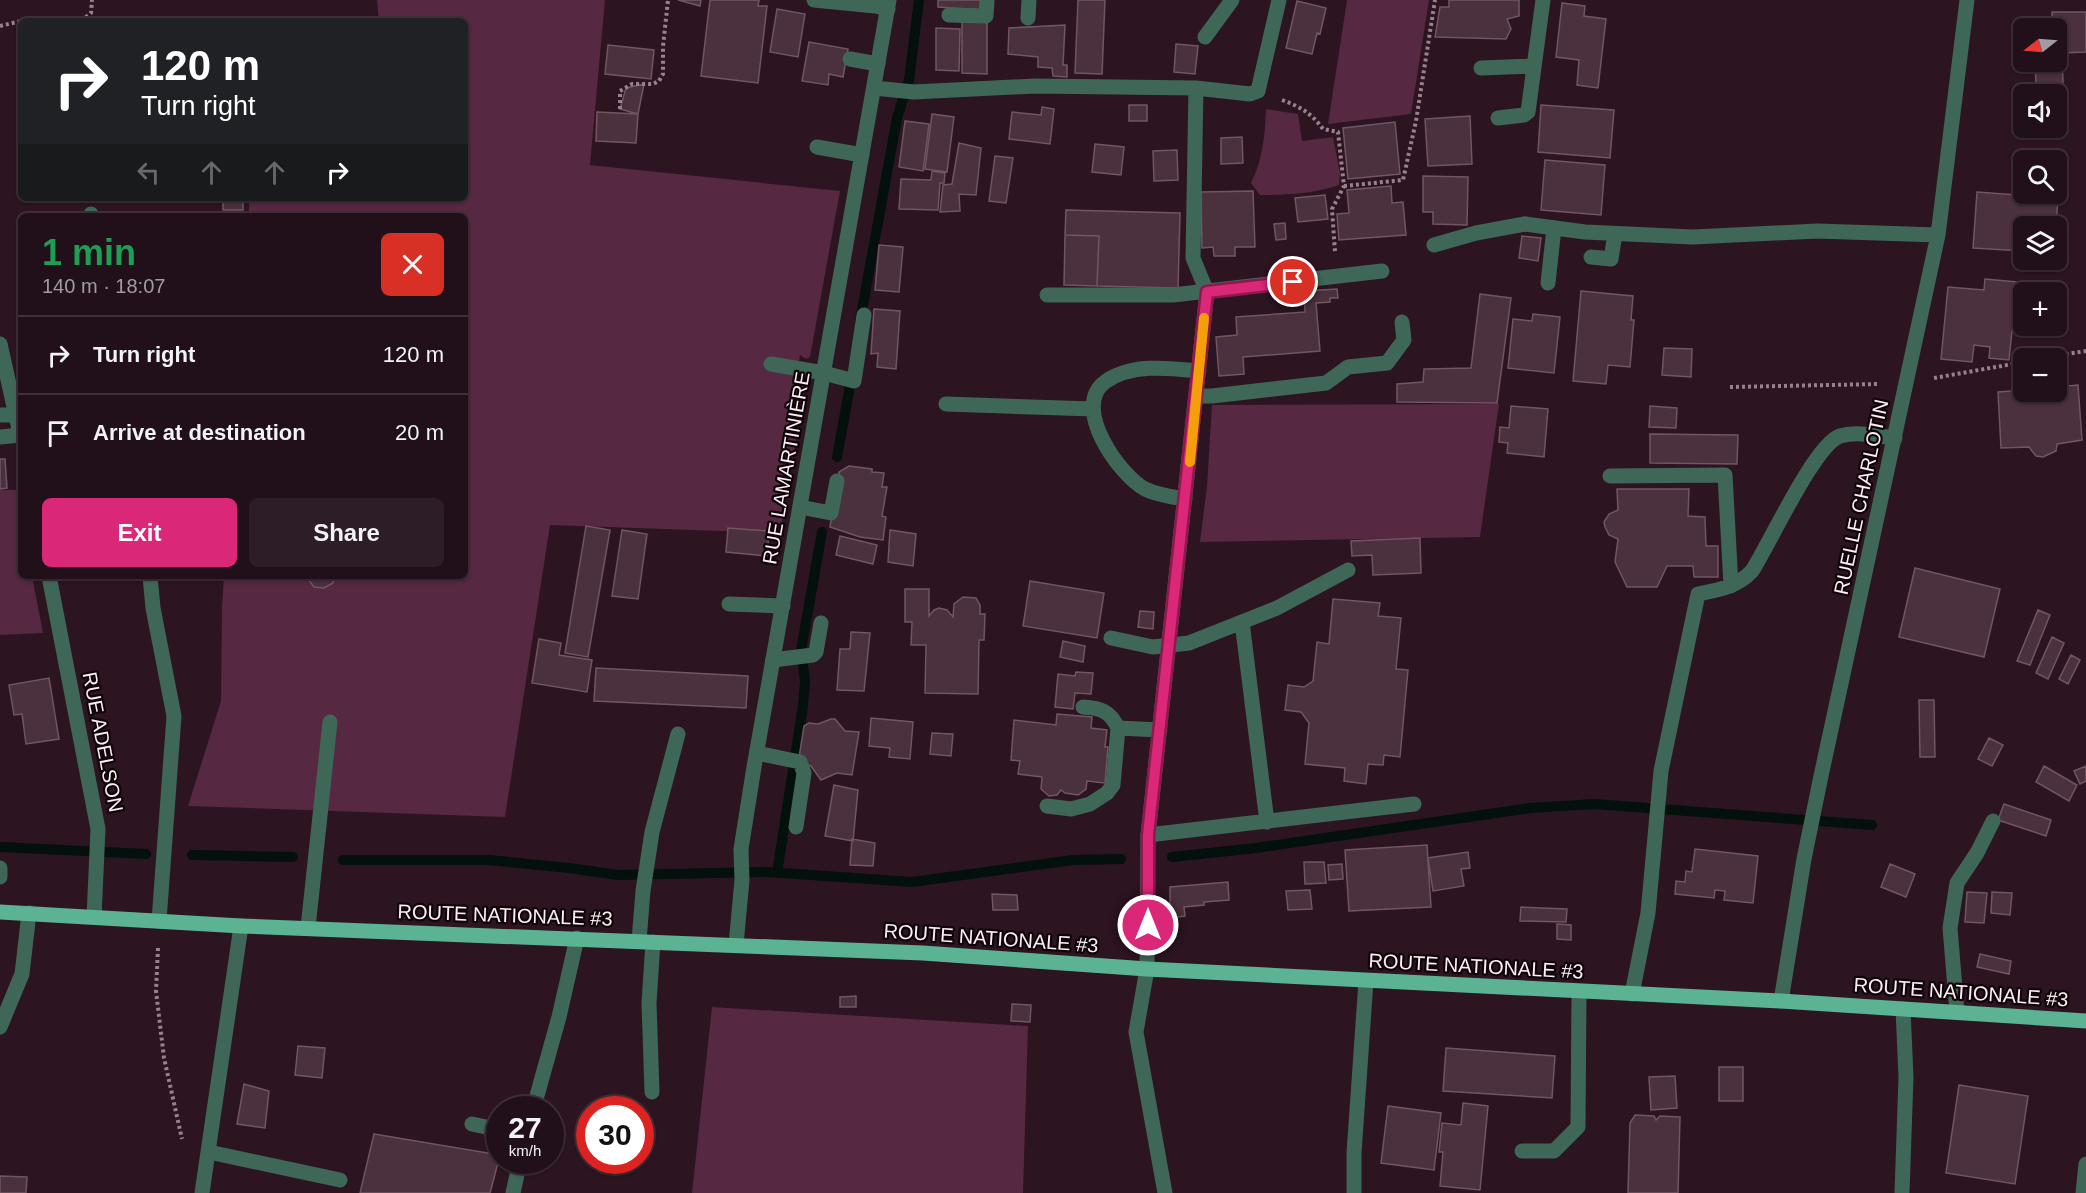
<!DOCTYPE html>
<meta charset="utf-8">
<style>
body{margin:0;font-family:Arial,sans-serif;background:#2d1d26;color:#f1f3f6;height:100vh;display:flex;flex-direction:column;font-size:22px;white-space:nowrap}
*{box-sizing:border-box;margin:0}
p{font-size:20px;color:#a29ca2}
.icon{flex:none;width:33px;height:33px;fill:none;stroke:currentColor;stroke-width:2;stroke-linecap:round;stroke-linejoin:round}
.map{position:relative;flex:1;overflow:hidden}
.panel{position:absolute;left:18px;top:213px;width:450px;height:366px;display:flex;flex-direction:column;background:#210f19;border-radius:9px;box-shadow:0 2px 4px #0004,0 0 0 2px #3e2f38}
.panel>*{flex:none}
.hud{position:absolute;left:18px;top:18px;width:450px;height:183px;border-radius:9px;box-shadow:0 2px 4px #0004,0 0 0 2px #3e2f38;background:#202124;color:#fff;overflow:hidden}
.needle{width:39px;rotate:253deg}
.tools{position:absolute;left:2013px;top:18px;display:grid;gap:12px}
.tools a{display:grid;place-items:center;width:54px;height:54px;border-radius:9px;background:#210f19;box-shadow:0 2px 4px #0004,0 0 0 2px #3e2f38;font-size:30px}
.speed{position:absolute;left:486px;top:1096px;display:flex;gap:12px;font-size:30px;font-weight:700;text-align:center}
.speed>*{display:grid;place-content:center;width:78px;height:78px;border-radius:50%;background:#210f19;box-shadow:0 2px 4px #0004,0 0 0 2px #3e2f38;line-height:1}
.speed small{font-size:15px;font-weight:400}
.speed .limit{border:9px solid #d22;background:#fff;color:#111}
.pin{position:absolute;display:grid;place-items:center;width:51px;height:51px;color:#fff;margin:-26px;border:3px solid #fff;border-radius:50%;box-shadow:0 2px 6px #0007}
.me{position:absolute;width:66px;margin:-33px;rotate:0deg;stroke-linejoin:round;filter:drop-shadow(0 0 4px #0008)}
.turn{display:flex;align-items:center;gap:21px;height:126px;padding:0 24px;font-size:27px}
.turn .icon{width:78px;height:78px;stroke-width:2.5}
.turn b{display:block;font-size:42px;line-height:51px}
.lanes{display:flex;align-items:center;height:57px;padding:0 24px;background:#0003;justify-content:center;gap:30px;direction:ltr}
.lanes .off{opacity:.35}
.round{display:grid;place-items:center;flex:none;width:63px;height:63px;border-radius:9px;background:#2d1d26}
.overview{display:flex;align-items:center;justify-content:space-between;height:102px;padding:0 24px}
h1{font-size:36px;font-weight:800;line-height:45px;color:#1e9e55}
.button{display:flex;gap:12px;margin-top:auto;padding:12px 24px}
.button a{flex:1;height:69px;border-radius:9px;background:#db2777;color:#fff;font-size:24px;font-weight:800;line-height:69px;text-align:center}
.button a+a{background:#2d1d26;color:#f1f3f6}
ul{padding:0;list-style:none}
li{display:flex;align-items:center;gap:18px;height:78px;padding:0 24px;border-top:2px solid #3e2f38}
li div{flex:1}
li b{display:block;font-size:22px}
li em{font-style:normal}
.map>svg:first-child{display:block}
.green{fill:#562841}
.lines{fill:none;stroke-linecap:round;stroke-linejoin:round}
.stream{stroke:#04100b;stroke-width:10}
.building{fill:#4b303d;stroke:#725563;stroke-width:1.5}
.path{stroke:#97828d;stroke-width:4;stroke-dasharray:3 3;stroke-linecap:butt}
.lane{stroke:#3f6758;stroke-width:15}
.street{stroke:#3f6758;stroke-width:15}
.primary{stroke:#5bb393;stroke-width:15}
.route-casing{stroke:#8e194d;stroke-width:15}
.route{stroke:#db2777;stroke-width:10}
.slow{stroke:#f59e0b;stroke-width:10}
.labels{text-anchor:middle;dominant-baseline:central;stroke-width:4.5;stroke-linejoin:round;paint-order:stroke}
.street-label{font-size:20px;fill:#ffedf5;stroke:#0e0509}
</style>
<div class="map">
<svg width="2086" height="1193" viewBox="0 0 2086 1193">
<rect width="100%" height="100%" fill="#2c1421"/>
<path class="green" d="M377,0H605L590,165L840,191L810,357L806,359L800,355L796,381H803L805,387L780,533L550,525L505,817L188,806L221,701L222,607L224,576H465V216H249V198H465V21H379Z
M1347,0H1429L1411,114L1328,124Z
M1266,109L1298,114L1302,141L1333,137L1340,173L1339,185C1313,194 1287,195 1260,195L1251,183C1263,159 1265,135 1266,109Z
M1499,404L1480,537L1200,542L1207,486L1212,405Z
M0,490H16L21,515V576H32L43,633L0,635Z
M712,1007L1028,1026L1023,1193H692Z"/>
<g class="lines">
<path class="stream" d="M860,321L897,118L909,80L919,0
M837,457L852,375
M0,847L146,854
M192,855L293,857
M1172,857L1256,848L1530,808L1594,804L1872,825
M343,860H489L569,868L618,875L768,872L912,882L1073,860L1121,859
M777,873L803,706L805,681L801,650L822,532"/>
</g>
<path class="building" d="M678,0H701L700,6Z
M710,0H759L758,6H767L758,83L701,76Z
M938,0H982L981,10L938,7Z
M1078,0H1105L1102,74L1075,73Z
M1449,0H1519V16L1507,19L1511,29L1506,39L1435,37L1440,7H1449Z
M1297,1L1326,8L1320,34L1317,33L1312,54L1286,48Z
M1562,3L1585,6L1584,16L1606,19L1598,88L1577,85L1579,60L1556,57Z
M777,9L805,14L798,57L770,52Z
M2052,12H2086V52L2062,53L2063,83L2036,84L2035,62H2056V28H2052Z
M962,22H987V74L962,73Z
M1065,25L1063,65H1067V77L1053,76L1052,68L1038,67V57L1008,54L1009,28Z
M936,28L960,29L959,71L936,70Z
M809,42L848,49L843,77L829,74L828,85L802,81Z
M1176,44L1198,46L1195,74L1174,72Z
M608,45L654,50L651,79L605,74Z
M644,84L638,114L620,109L626,88Z
M1129,105H1147V121H1129Z
M1541,105L1614,110L1610,158L1538,152Z
M1042,107L1054,109L1050,144L1009,139L1012,112L1041,115Z
M597,112L638,114L636,143L596,141Z
M932,114L954,117L947,172L925,169Z
M1470,116L1472,164L1428,166L1425,119Z
M905,121L929,124L923,171L899,167Z
M1395,122L1400,174L1348,179L1343,128Z
M1242,137L1243,163L1221,164V138Z
M959,143L981,148L976,195L959,194L960,211L940,212L943,185L952,184Z
M1095,144L1124,147L1121,175L1092,172Z
M1177,150L1178,180L1154,181L1153,151Z
M995,156L1013,158L1006,203L989,201Z
M1545,160L1605,165L1601,215L1541,210Z
M932,171L945,173L944,183H940L938,210L899,209L901,179L931,180Z
M1423,176L1468,177L1467,225L1433,224V212H1423Z
M1391,186L1392,203L1403,202L1406,235L1339,240L1337,214L1349,213L1347,190Z
M1253,191L1255,247H1235V256H1214L1213,247L1202,248L1201,192Z
M1977,192L2058,198L2056,226H2024V251L1973,248Z
M1325,195L1328,219L1298,222L1295,198Z
M223,198H243V210H223Z
M1066,210L1180,213L1178,288L1097,286L1099,236L1065,235Z
M1285,223L1286,239L1276,240L1274,224Z
M1065,235L1099,236L1097,286L1064,285Z
M1522,236L1541,238L1538,261L1519,258Z
M879,245L903,247L899,292L875,290Z
M1985,279L2017,282L2009,360L1989,358L1990,347L1974,345L1972,362L1941,359L1948,287L1984,290Z
M1337,289L1338,298H1330V302L1316,303L1320,351L1243,357L1244,374L1219,376L1216,337L1237,335L1236,317L1305,312L1304,291Z
M1581,291L1633,296L1631,320H1634L1630,367L1608,365L1606,384L1573,381Z
M1480,294L1511,298L1497,403L1397,402V384L1423,382L1424,369L1471,368Z
M874,309L900,311L896,369L877,367L878,353L871,354Z
M1533,314L1560,317L1554,373L1508,368L1513,319L1532,321Z
M1664,348L1692,349L1691,377L1662,375Z
M2078,385L2082,440L2057,444L2056,451L2043,457L2036,456L2029,447L2001,448L1998,392L2024,390V392H2056V387Z
M1511,406L1548,409L1544,457L1507,453L1508,443L1499,442L1500,427L1509,428Z
M1650,406L1677,408L1676,428L1649,427Z
M1650,434L1738,435L1737,464L1650,463Z
M0,459H5L7,488L0,489Z
M849,466L872,469V472L884,473L882,487H887L882,516L886,517L883,540L860,537L830,527L839,472Z
M1617,489H1689L1688,516L1705,517L1706,546H1718V577H1694L1693,566H1667L1657,587H1627L1615,562L1618,539L1609,535L1605,527L1604,522L1609,514L1618,510Z
M586,526L610,530L588,657L565,653Z
M728,528L769,531L767,556L726,552Z
M622,530L647,534L638,599L612,596Z
M890,530L916,534L913,566L888,562Z
M840,536L877,545L873,564L836,555Z
M1420,538L1421,573L1373,575L1372,555L1352,556L1351,541Z
M1915,568L2000,589L1984,657L1899,637Z
M306,576H333V583L324,588L314,587Z
M1030,581L1104,593L1097,638L1023,626Z
M905,589H929V616L934,610L939,608L947,610L953,617L954,604L963,597L976,598L980,605V614H985L984,640H979L978,694L925,693L926,645H911L912,622H905Z
M1333,599L1380,603L1378,616L1401,618L1396,669L1408,670L1400,757L1384,755L1383,765L1368,764L1366,784L1344,781L1345,768L1305,764L1309,723L1301,712L1285,710L1288,685L1304,687L1313,681L1317,642L1329,644Z
M2038,610L2050,615L2030,665L2017,661Z
M1140,611L1154,612L1153,629L1138,627Z
M851,632L870,633L864,691L837,690L840,649H850Z
M2052,637L2064,643L2048,679L2036,673Z
M539,639L561,643L559,655L592,660L587,692L532,683Z
M1063,641L1085,646L1083,662L1060,657Z
M2071,655L2080,660L2068,684L2059,679Z
M596,668L748,676L746,708L594,701Z
M1076,672L1093,673L1091,694L1075,693L1073,709L1055,707L1058,674L1075,676Z
M49,678L59,739L26,744L22,714L14,715L9,685Z
M1919,700H1934L1935,757H1920Z
M1057,714L1092,717L1091,728L1107,730L1105,747H1108L1105,783L1087,781L1086,789L1078,795L1065,793L1061,790L1057,795L1049,796L1041,789L1042,777L1018,774L1020,761L1011,760L1014,720L1056,725Z
M871,718L913,722L910,759L889,757L890,748L869,746Z
M831,719H835L845,731L859,732L852,775L837,773L821,780L811,766L798,764L804,726L809,723L818,724Z
M932,733L953,734L951,756L930,754Z
M1989,738L2003,745L1992,766L1978,759Z
M2044,766L2077,785L2069,801L2036,782Z
M2086,766V781L2080,784L2074,771Z
M834,785L858,790L853,841L825,836Z
M2004,804L2051,820L2046,836L1998,820Z
M852,839L875,843L873,866L850,865Z
M1427,845L1431,907L1349,911L1345,850Z
M1695,849L1758,856L1753,903L1724,900L1725,891L1715,890L1714,898L1675,894L1676,881L1685,882L1686,871L1692,872Z
M1468,852L1470,868L1461,869L1464,886L1433,891L1428,858Z
M1304,862H1324L1326,883L1305,884Z
M1342,864L1343,879L1329,880L1328,865Z
M1890,864L1915,874L1906,897L1881,887Z
M1228,882L1229,900L1204,902V905L1184,907L1185,916L1170,918V887Z
M1310,890L1312,909L1288,910L1286,891Z
M1967,892L1987,893L1984,923L1965,922Z
M1992,892L2012,893L2010,915L1991,913Z
M992,894L1017,895L1018,910H993Z
M1521,907L1567,909L1566,922L1520,921Z
M1557,924L1571,925V940L1557,939Z
M1980,954L2011,961L2009,974L1977,967Z
M856,996V1007H840V997Z
M1012,1004L1031,1005L1030,1022L1011,1021Z
M298,1046L325,1048L322,1078L295,1075Z
M1446,1048L1555,1056L1552,1098L1443,1091Z
M1719,1067H1743V1101H1719Z
M1675,1076L1677,1108L1651,1110L1649,1077Z
M244,1084L269,1091L265,1128L237,1124Z
M1959,1085L2028,1096L2015,1184L1946,1173Z
M1463,1103L1488,1106L1480,1190L1440,1186L1443,1152H1439L1442,1123L1461,1125Z
M1388,1106L1441,1113L1434,1170L1381,1163Z
M1635,1115L1654,1116L1656,1120L1660,1116L1680,1117L1678,1193H1628L1630,1123Z
M374,1134L500,1155L490,1193H360Z
M0,1176L27,1177L26,1193H0Z"/>
<g class="lines">
<path class="path" d="M22,21L35,18L58,21
M81,21L91,13L92,0
M0,26L21,21
M1282,100C1301,107 1311,113 1323,129L1338,132L1344,186L1332,209L1335,252
M620,109V91L632,84H653L659,81L663,74V46L668,0
M1344,186L1403,180L1416,121L1435,0
M2042,358L2086,351
M1934,378L2024,362
M1730,387L1879,384
M158,948L156,991L164,1058L182,1139"/>
<path class="lane" d="M814,0L875,6L888,9
M949,15L986,16L987,0
M1028,18L1029,0
M1205,37L1232,0
M850,59L878,64
M1481,68L1534,66
M1498,118L1524,115L1528,112L1543,0
M817,147L862,155
M91,216V214
M1434,245L1476,233L1525,224
M1591,257L1611,259L1615,234
M1548,283L1554,228
M1047,295H1173L1382,271
M771,364L824,373L854,381L864,315
M1197,396H1212L1326,383L1348,367L1387,363L1404,340L1402,322
M946,404L1093,409
M0,437L20,435
M1610,476L1725,475L1731,586
M1185,499C1173,497 1157,495 1145,489C1119,475 1071,407 1105,382C1131,363 1170,368 1199,371
M800,507L831,513L837,481
M150,576L153,608L174,716L159,921
M729,604L783,606
M1242,622L1267,822
M1111,638L1153,647L1189,643L1277,608L1348,570
M773,660L813,655L816,652L821,623
M1083,707C1101,708 1110,711 1118,728L1160,730
M757,753L800,762L804,773L796,827
M1047,806L1071,809L1090,804L1107,793L1113,785L1118,728
M1148,835L1414,804
M0,868V877
M308,928L330,722
M639,941L643,891L652,832L678,734
M1147,969L1136,1032L1165,1193
M1632,994L1648,913L1661,771L1698,594C1718,590 1737,587 1752,571C1769,545 1815,444 1840,436C1858,431 1877,436 1895,438
M1957,1012L1950,928L1957,883L1977,853L1993,821
M0,1027L22,974L29,913
M652,1092L649,1003L653,942
M472,1124L500,1130
M1522,1151H1554L1578,1127L1579,992
M209,1152L340,1180
M1902,1193L1906,1077L1903,1009
M2083,1193L2086,1164"/>
<path class="street" d="M874,88L914,92L1035,86L1196,88L1250,94L1258,91L1279,0
M1525,224L1585,232L1693,237L1817,231L1938,235
M0,344L21,438
M0,415H16
M49,576L98,829L94,917
M736,945L742,880L741,849L754,767L889,0
M1147,969L1148,835L1207,292L1193,258L1196,88
M1781,1001L1804,859L1821,776L1938,235L1967,0
M533,1110L559,1017L577,938
M202,1193L241,926
M513,1193L520,1161
M1354,1193V1153L1366,981"/>
<path class="primary" d="M0,912L241,926L923,953L1147,969L1781,1001L2086,1021"/>
</g>
<g class="lines">
<defs>
<path id="route" d="M1148,925V835L1207,292L1293,282"/>
</defs>
<use href="#route" class="route-casing"/>
<use href="#route" class="route"/>
<path class="slow" d="M1190,462L1204,318"/>
</g>
<g class="labels">
<g class="street-label">
<text transform="translate(786 468) rotate(-80)">RUE LAMARTINIÈRE</text>
<text transform="translate(1861 497) rotate(-78)">RUELLE CHARLOTIN</text>
<text transform="translate(103 742) rotate(79)">RUE ADELSON</text>
<text transform="translate(505 915) rotate(2)">ROUTE NATIONALE #3</text>
<text transform="translate(991 938) rotate(4)">ROUTE NATIONALE #3</text>
<text transform="translate(1476 966) rotate(3)">ROUTE NATIONALE #3</text>
<text transform="translate(1961 992) rotate(4)">ROUTE NATIONALE #3</text>
</g>
</g>
</svg>
<div class="tools">
<a><svg class="needle" viewBox="-14 -14 28 28"><path d="M0-13l5 13h-10z" fill="#e53935"/><path d="M0 13l5-13h-10z" fill="#a29ca2"/></svg></a>
<a><svg class="icon" aria-label="sound" viewBox="0 0 24 24"><path d="M4 9h4l5-4v14l-5-4H4zM17 9q2 3 0 6"/></svg></a>
<a><svg class="icon" aria-label="search" viewBox="0 0 24 24"><circle cx="10" cy="10" r="6"/><path d="M15 15l6 6"/></svg></a>
<a><svg class="icon" aria-label="layers" viewBox="0 0 24 24"><path d="M12 4l9 5-9 5-9-5zM3 14l9 5 9-5"/></svg></a>
<a>+</a>
<a>−</a>
</div>
<div class="speed"><div>27<small>km/h</small></div><div class="limit">30</div></div>
<div class="pin" style="left:1293px;top:282px;background:#d93025"><svg class="icon" aria-label="arrive" viewBox="0 0 24 24"><path d="M6 21V4h12l-3 4 3 4H6"/></svg></div>
<svg class="me" style="left:1148px;top:925px" viewBox="-20 -20 40 40"><circle r="17" fill="#db2777" stroke="#fff" stroke-width="3"/><path d="M0-11L8 9 0 5-8 9z" fill="#fff"/></svg>
<div class="hud">
<div class="turn"><svg class="icon" aria-label="right" viewBox="0 0 24 24"><path d="M7 20v-9h11M14 6l5 5-5 5"/></svg><div><b>120 m</b>Turn right</div></div>
<div class="lanes"><svg class="icon off" aria-label="left" viewBox="0 0 24 24"><path d="M17 20v-9H6M10 6l-5 5 5 5"/></svg><svg class="icon off" aria-label="ahead" viewBox="0 0 24 24"><path d="M12 20V5M6 11l6-6 6 6"/></svg><svg class="icon off" aria-label="ahead" viewBox="0 0 24 24"><path d="M12 20V5M6 11l6-6 6 6"/></svg><svg class="icon" aria-label="right" viewBox="0 0 24 24"><path d="M7 20v-9h11M14 6l5 5-5 5"/></svg></div>
</div>
<section class="panel">
<div class="overview"><div><h1>1 min</h1><p>140 m · 18:07</p></div><a class="round" style="background:#d93025;color:#fff"><svg class="icon" aria-label="close" viewBox="0 0 24 24"><path d="M6 6l12 12M18 6L6 18"/></svg></a></div>
<ul>
<li><svg class="icon" aria-label="right" viewBox="0 0 24 24"><path d="M7 20v-9h11M14 6l5 5-5 5"/></svg><div><b>Turn right</b></div><em>120 m</em></li>
<li><svg class="icon" aria-label="arrive" viewBox="0 0 24 24"><path d="M6 21V4h12l-3 4 3 4H6"/></svg><div><b>Arrive at destination</b></div><em>20 m</em></li>
</ul>
<div class="button"><a>Exit</a><a>Share</a></div>
</section>
</div>
